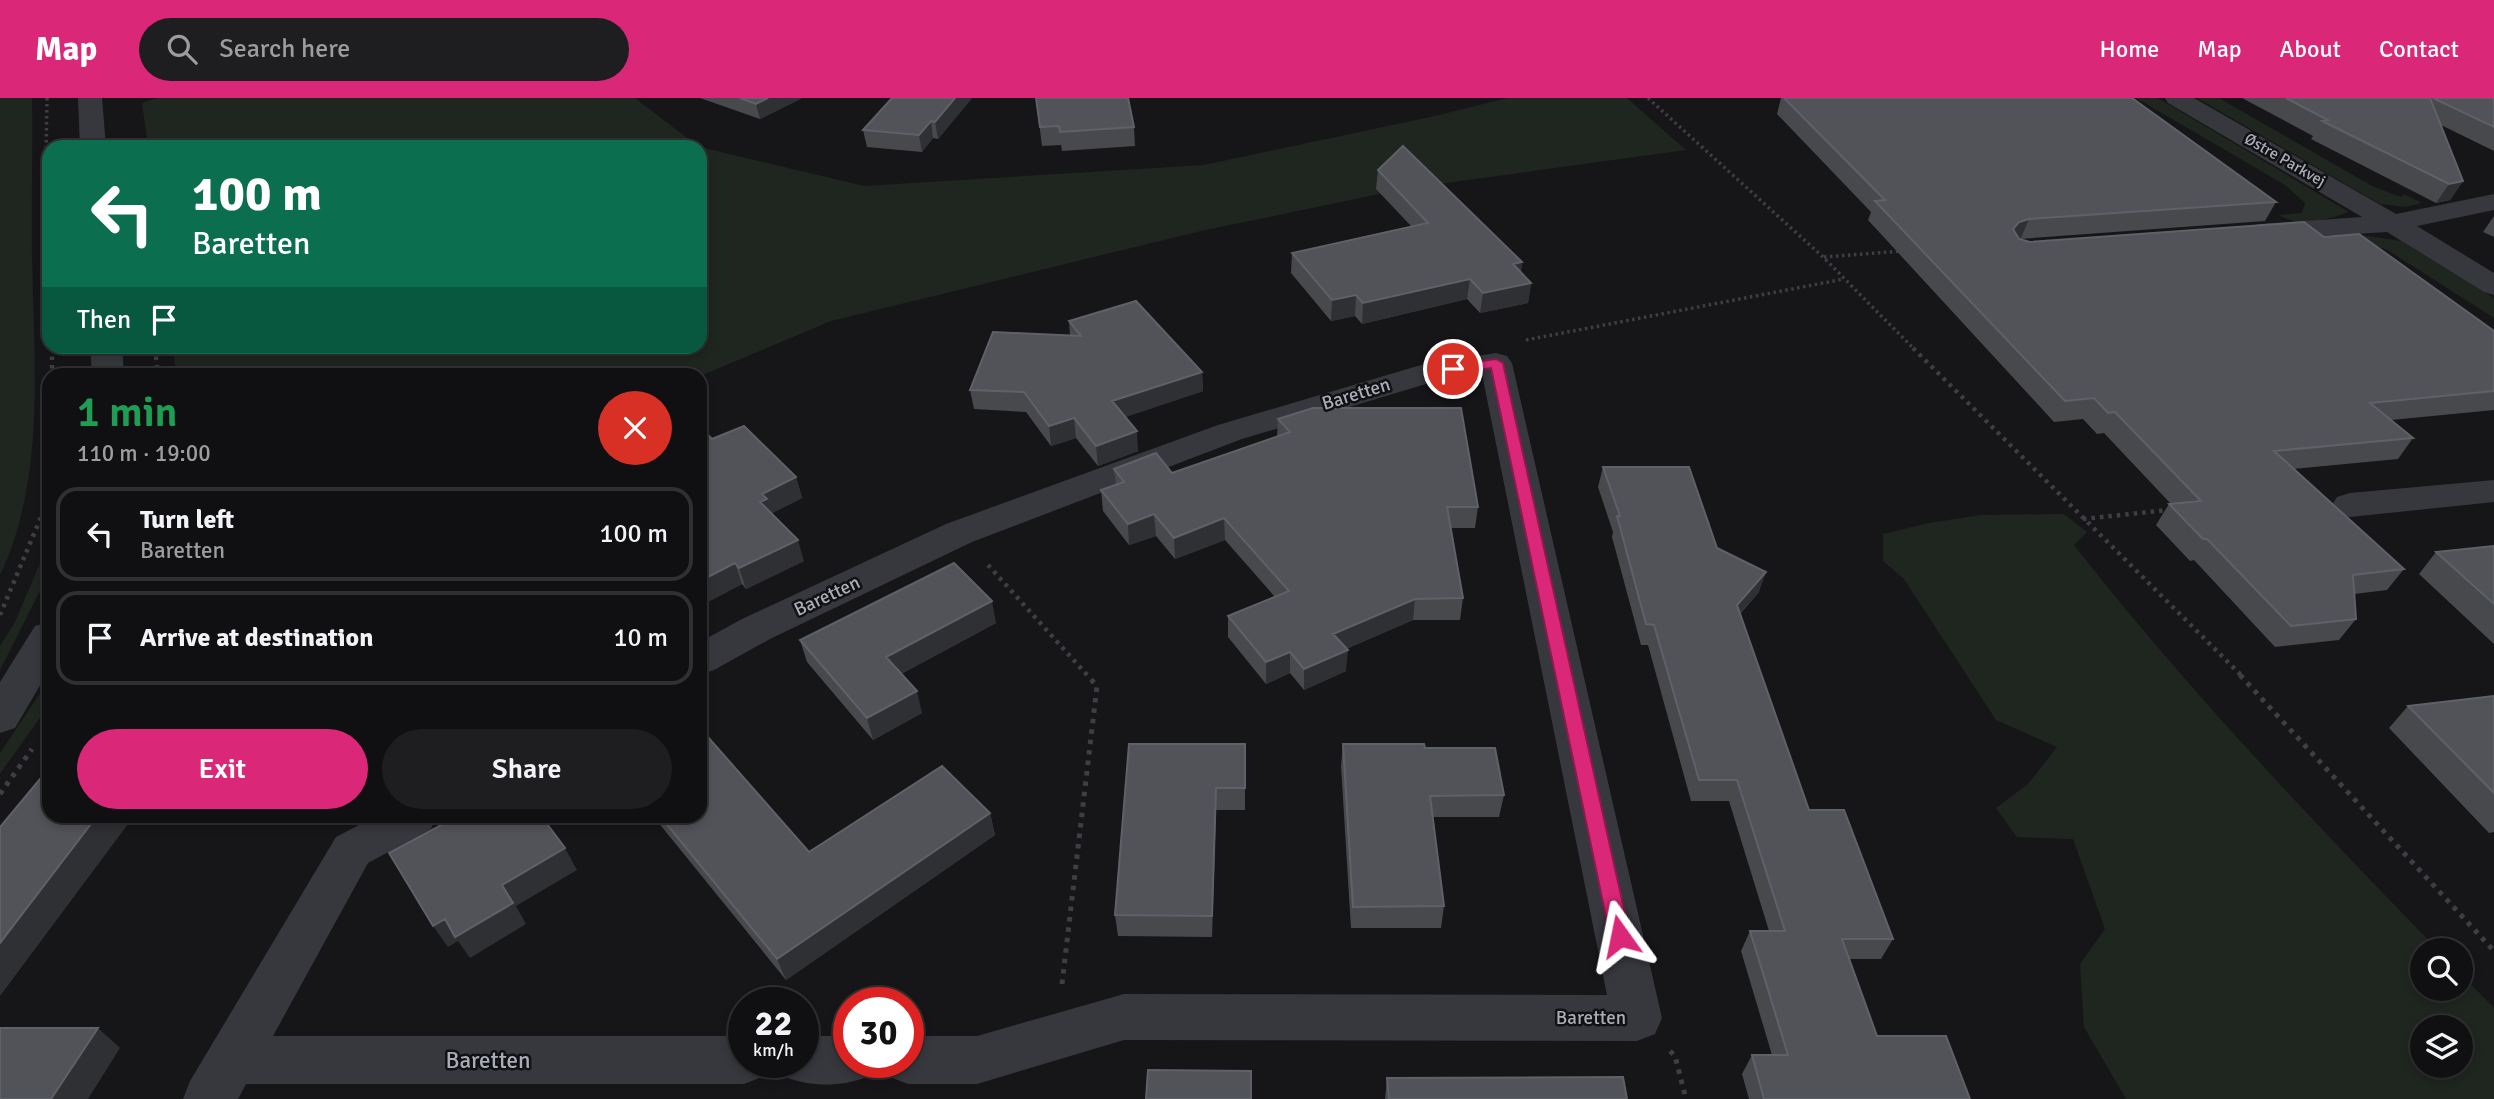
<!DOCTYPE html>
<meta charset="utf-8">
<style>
body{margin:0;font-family:Signika,sans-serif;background:#1e1e20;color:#f1f3f6;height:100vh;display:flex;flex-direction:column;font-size:26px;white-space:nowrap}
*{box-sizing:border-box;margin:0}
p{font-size:23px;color:#9c9d9f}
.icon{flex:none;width:38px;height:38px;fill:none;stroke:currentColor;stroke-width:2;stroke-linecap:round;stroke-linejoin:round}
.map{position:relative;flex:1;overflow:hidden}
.panel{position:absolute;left:42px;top:270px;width:665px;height:455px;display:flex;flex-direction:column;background:#101012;border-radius:21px;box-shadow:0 4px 10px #0003,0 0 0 2px #303032}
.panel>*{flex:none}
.hud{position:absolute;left:42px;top:42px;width:665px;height:214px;border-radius:21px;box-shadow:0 4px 10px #0003,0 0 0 2px #303032;background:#0b6e4f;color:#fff;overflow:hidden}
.fabs{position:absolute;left:2410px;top:840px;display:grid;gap:14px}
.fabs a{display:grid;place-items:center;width:63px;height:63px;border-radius:50%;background:#101012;box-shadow:0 4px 10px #0003,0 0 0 2px #303032;font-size:35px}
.speed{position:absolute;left:728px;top:889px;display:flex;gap:14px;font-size:35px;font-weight:700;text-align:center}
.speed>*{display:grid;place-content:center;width:91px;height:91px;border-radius:50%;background:#101012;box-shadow:0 4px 10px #0003,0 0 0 2px #303032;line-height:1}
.speed small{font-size:18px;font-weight:400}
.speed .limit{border:10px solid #d22;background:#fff;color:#111}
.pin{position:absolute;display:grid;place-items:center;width:60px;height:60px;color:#fff;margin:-30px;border:4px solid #fff;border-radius:50%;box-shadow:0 2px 7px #0007}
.me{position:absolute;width:77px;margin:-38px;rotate:348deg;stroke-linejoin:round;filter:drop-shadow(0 0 5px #0008)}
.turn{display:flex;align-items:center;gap:24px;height:147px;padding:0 35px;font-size:32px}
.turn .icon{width:91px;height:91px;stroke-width:2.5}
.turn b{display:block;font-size:49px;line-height:60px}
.then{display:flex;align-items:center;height:66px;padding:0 35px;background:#0003;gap:14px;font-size:26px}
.round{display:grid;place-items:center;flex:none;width:74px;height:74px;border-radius:37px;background:#1e1e20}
.head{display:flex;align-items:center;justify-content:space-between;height:119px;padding:0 35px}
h1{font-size:42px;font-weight:600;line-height:52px;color:#1e9e55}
.primary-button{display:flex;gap:14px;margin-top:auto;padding:14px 35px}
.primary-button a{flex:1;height:80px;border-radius:42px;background:#db2777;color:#fff;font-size:28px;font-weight:600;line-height:80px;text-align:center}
.primary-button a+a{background:#1e1e20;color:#f1f3f6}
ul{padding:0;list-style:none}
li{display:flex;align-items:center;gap:21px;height:94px;margin:0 14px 10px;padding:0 21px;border:4px solid #303032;border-radius:21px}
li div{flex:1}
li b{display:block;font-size:26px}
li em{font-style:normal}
header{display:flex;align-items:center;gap:42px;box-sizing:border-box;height:98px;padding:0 35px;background:#db2777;color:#fff}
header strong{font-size:33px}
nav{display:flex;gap:38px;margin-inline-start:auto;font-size:24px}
.search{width:490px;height:63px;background:#1e1e20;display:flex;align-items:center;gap:18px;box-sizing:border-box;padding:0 24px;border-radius:38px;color:#9c9d9f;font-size:26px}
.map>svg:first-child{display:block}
.green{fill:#1e261f;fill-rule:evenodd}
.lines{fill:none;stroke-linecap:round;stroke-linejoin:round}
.path-far2{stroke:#3d3f44;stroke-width:3.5;stroke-dasharray:2.5 3.5;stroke-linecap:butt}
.path-far1{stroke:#3d3f44;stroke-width:4.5;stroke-dasharray:3.5 5;stroke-linecap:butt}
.path{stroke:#3d3f44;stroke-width:5;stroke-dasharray:4.5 6;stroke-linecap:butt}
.minor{fill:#37383d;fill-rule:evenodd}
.tertiary{fill:#37383d;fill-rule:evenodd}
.wall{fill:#47494d}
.shaded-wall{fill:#2f3033}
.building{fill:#525359;stroke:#5f6168;stroke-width:2}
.route{fill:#db2777;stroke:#8e194d;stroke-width:2}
.labels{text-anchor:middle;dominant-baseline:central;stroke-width:5;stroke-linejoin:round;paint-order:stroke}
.far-street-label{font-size:16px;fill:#a8adb8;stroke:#111113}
.street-label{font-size:19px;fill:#a8adb8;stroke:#111113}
.near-street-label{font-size:23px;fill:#a8adb8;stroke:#111113}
</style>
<header>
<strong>Map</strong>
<div class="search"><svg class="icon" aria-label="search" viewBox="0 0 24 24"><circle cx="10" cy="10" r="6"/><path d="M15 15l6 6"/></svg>Search here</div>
<nav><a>Home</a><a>Map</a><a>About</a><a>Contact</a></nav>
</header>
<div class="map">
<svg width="2494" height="1001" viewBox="0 0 2494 1001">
<rect width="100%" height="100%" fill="#161618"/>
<path class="green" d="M0,0H32C33,54 31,107 32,161C34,265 46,380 0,477Z
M157,0H635L699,49H148L142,5Z
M1507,0H1627L1686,52L1403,91L1201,133L831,223L700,278L176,276L173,249L700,248V49L864,88L1204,67L1435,18Z
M2136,0H2158L2349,114C2329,122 2297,129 2279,117L2302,115L2305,105L2285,87Z
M2197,0H2219L2372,88L2401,99L2404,96L2422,105L2406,109L2380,106Z
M2362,137L2401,143L2494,200V220L2386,151L2335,141L2281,142Z
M2064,416L2087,434L2074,447C2185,589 2312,722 2438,852H2422V891H2460L2461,876L2494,910V1001H2126L2084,929L2080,866L2105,831L2073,741L2017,739L1996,710L2028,686L2057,649L1996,622L1904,481L1883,463V436L1929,425L1980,417ZM2422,929H2460V968H2422Z
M49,444V475L0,572V548L15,524Z
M49,582V607L0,676V655Z"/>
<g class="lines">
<path class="path-far2" d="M47,0L45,118L49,194
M1648,0L1823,159L1915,252
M1824,159L1902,153
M1526,242L1844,181
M52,248V252
M155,248V252"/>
<path class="path-far1" d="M52,250V276
M155,250L158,276
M1913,250L2242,578
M2083,421L2168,412
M988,467L1088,578
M0,517L49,400"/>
<path class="path" d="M2240,577L2494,853
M0,696L32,651
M1062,886L1097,588L1087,577
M1670,953L1675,958L1686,1001"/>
<path class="minor" d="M2165,0H2194L2396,116L2494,96V112L2417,128L2494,175V197L2484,194L2387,134L2260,142L2250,140L2246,134L2250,128L2260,126L2362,119L2168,5Z
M1496,255L1507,258L1512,265L1662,920L1655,936L1637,943L1124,942L977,986H908L890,979L883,964H908V938H977L1124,896L1607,897L1482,276L1436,283L1242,341L972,444L770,541L714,572L700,577V544L742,521L946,426L1218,327L1421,267Z
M2494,382V404L2350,419L2337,415L2332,407L2337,399L2350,395Z
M376,718H437L431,731L368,765L273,938H744V964H769L762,979L744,986H246L238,1001H183L190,983L336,739Z
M803,938H849V964H874L867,979C841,989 811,989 785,979L778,964H803Z"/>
<path class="tertiary" d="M78,0H102L106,49H80Z
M90,248H122L124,276H92Z
M49,524V572L15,630L0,635V584L35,528Z"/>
</g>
<path class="wall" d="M700,0H802L760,21Z
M972,0L938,41L933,40L922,54L867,49L863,32Z
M1036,0L1134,29L1135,48L1062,53L1061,47L1042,48Z
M1781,0H2132L2276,104L2265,123L2019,141L2030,144L2324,139L2494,233V312L2391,322L2413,340L2398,361L2293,371L2404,471L2387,492L2354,496L2356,521L2339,542L2275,549L2194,462L2190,463L2156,427L2169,406H2171L2104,335L2097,336L2083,321L2054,324L1868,122L1871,114L1777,16Z
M2242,0H2494V53L2441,27L2463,83L2450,102L2436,105L2311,41L2313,38Z
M1378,72L1522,164L1521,174L1531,185L1528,205L1480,215L1467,201L1362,226L1355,218L1331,223L1291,175L1292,155L1411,128L1376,91Z
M2494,118V139L2483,134Z
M1069,223L1202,274L1203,293L1125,319L1138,353L1098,368L1076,340L1051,348L1026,314L974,311L970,292L1070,238Z
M1278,321L1478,409L1475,430H1451L1463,500L1460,522H1413L1346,551V573L1304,592L1290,575L1266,586L1228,539V518L1275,499L1225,442L1175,461L1156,438L1129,447L1103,413L1101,392L1116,387L1114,371L1172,375L1277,339Z
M700,341H712L796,379L802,400L772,415L804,463L746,491L742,486L700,508Z
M1603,369L1717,450L1759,494L1740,516L1809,712L1893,841L1881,861H1849L1877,938L1970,1001H1749L1742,976L1752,957H1772L1741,853L1750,833H1769L1729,703H1691L1648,547H1641L1612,439L1613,434L1598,389Z
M2494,448V546L2419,476L2436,454Z
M996,525L901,576L922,615L873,642L807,564L800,542Z
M2494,598V734L2489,735L2389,630L2408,608Z
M1245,646V712H1216L1212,839L1118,838L1115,817Z
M1343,646L1425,650L1504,697L1499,719H1433L1444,808L1441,830H1351L1341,668Z
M990,715L995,737L786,882L653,718H700L809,754Z
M1387,980L1627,1001H1385Z"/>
<path class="shaded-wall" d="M768,0H802L760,21L756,6Z
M955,0H972L938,41L935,24Z
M931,23L933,40L922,54L919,37Z
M2463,83L2450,102L2436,105L2449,86Z
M2029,121L2021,140L2010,143L2013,131L2019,124Z
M1522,164L1519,185L1513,166Z
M1470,181L1467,201L1362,226L1363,205Z
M1531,185L1528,205L1480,215L1483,195Z
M1356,197L1355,218L1331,223L1332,202Z
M1202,274L1203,293L1114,323L1112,303Z
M1074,320L1076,340L1051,348L1049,328Z
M1137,333L1138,353L1098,368L1096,348Z
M796,379L802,400L772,415L760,404L762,396Z
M1154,416L1156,438L1129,447L1128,426Z
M1224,420L1225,442L1175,461L1174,440Z
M798,442L804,463L746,491L739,470Z
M735,465L742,486L700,508V483Z
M1766,474L1759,494L1729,527L1737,507Z
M1415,501L1413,522L1332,557L1333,536Z
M992,503L996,525L891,581L886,559Z
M1348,552L1346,573L1304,592V571Z
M1290,554V575L1266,586V564Z
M917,593L922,615L873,642L867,620Z
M1216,690V712L1212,839V818Z
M990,715L995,737L786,882L777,861Z
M97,718H134L0,898V845Z
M565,750L577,772L516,808L526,826L470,860L458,843L448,849L433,828Z
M98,930L120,950L88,1001H51Z"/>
<path class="building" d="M740,0H768L756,6Z
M892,0H955L935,24L931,23L919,37L863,32Z
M1036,0H1128L1134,29L1060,34L1059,28L1040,29Z
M1784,0H2132L2276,104L2029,121L2019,124L2013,131L2019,141L2030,144L2304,124L2324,139L2359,136L2494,233V293L2370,305L2413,340L2274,353L2404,471L2353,477L2356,521L2291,528L2207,441H2203L2169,406L2201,403L2115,314L2108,315L2094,300L2065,303L1875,103L1885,102Z
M2286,0H2430L2463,83L2449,86L2322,23L2328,22Z
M2433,0H2494V29Z
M1403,48L1522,164L1513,166L1531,185L1483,195L1470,181L1363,205L1356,197L1332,202L1292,155L1428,125L1378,72Z
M1136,203L1202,274L1112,303L1137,333L1096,348L1074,320L1049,328L1024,294L970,292L993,234L1081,238L1069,223Z
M1313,310H1461L1478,409H1447L1463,500L1415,501L1333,536L1348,552L1304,571L1290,554L1266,564L1228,518L1289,493L1224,420L1174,440L1154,416L1128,426L1101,392L1124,384L1114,371L1156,355L1172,375L1290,334L1278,321Z
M744,328L796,379L762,396L767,401L760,404L798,442L739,470L735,465L700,483V341L708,337L712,341Z
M1603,369H1689L1717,450L1766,474L1737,507L1809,712H1844L1893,841H1842L1877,938H1946L1970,1001H1764L1752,957H1788L1750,833H1785L1737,682H1699L1654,527L1646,526L1617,418H1620Z
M2494,448V506L2436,454Z
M954,465L992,503L886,559L917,593L867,620L800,542Z
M2494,598V695L2408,608Z
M700,630L809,754L942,668L990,715L777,861L660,718H700Z
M1129,646H1245V690H1216L1212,818L1115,817Z
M1343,646H1424L1425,650H1495L1504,697L1430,698L1444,808L1353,809Z
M40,681H49V718H97L0,845V729Z
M458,718H541L565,750L502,787L513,805L455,839L445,821L433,828L389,755Z
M0,930H98L51,1001H0Z
M1148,972L1251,973V1001H1146Z
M1623,979L1627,1001H1389L1387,980Z"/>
<path class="route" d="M1496,261L1503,265L1630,838L1627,845L1620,847L1613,845L1610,838L1491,270L1453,275L1447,271L1453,267Z"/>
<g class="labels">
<g class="far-street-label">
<text transform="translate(2285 62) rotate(30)">Østre Parkvej</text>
</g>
<g class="street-label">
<text transform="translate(1356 296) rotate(-17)">Baretten</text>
<text transform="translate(827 498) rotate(-25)">Baretten</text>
<text x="1591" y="920">Baretten</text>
</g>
<g class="near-street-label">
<text x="488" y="962">Baretten</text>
</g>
</g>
</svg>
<div class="fabs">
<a><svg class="icon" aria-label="search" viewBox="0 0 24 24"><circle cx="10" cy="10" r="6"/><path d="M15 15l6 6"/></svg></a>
<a><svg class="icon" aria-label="layers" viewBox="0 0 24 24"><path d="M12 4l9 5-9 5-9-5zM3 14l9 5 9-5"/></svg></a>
</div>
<div class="speed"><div>22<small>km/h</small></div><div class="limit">30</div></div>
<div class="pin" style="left:1453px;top:271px;background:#d93025"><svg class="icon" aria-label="arrive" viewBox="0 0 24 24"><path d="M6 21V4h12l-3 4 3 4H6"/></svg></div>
<svg class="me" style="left:1620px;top:838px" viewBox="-20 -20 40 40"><path d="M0-17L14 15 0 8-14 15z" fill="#db2777" stroke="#fff" stroke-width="4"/></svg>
<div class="hud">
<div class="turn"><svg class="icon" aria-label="left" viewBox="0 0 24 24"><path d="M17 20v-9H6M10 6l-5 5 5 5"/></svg><div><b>100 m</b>Baretten</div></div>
<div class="then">Then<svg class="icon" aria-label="arrive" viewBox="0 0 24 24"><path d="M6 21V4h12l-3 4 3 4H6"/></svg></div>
</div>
<section class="panel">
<div class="head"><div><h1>1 min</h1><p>110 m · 19:00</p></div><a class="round" style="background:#d93025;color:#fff"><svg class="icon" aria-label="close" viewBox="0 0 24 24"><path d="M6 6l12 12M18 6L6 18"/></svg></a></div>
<ul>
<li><svg class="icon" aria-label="left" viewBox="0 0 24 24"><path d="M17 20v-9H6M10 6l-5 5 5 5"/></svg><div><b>Turn left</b><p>Baretten</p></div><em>100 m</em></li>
<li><svg class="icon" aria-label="arrive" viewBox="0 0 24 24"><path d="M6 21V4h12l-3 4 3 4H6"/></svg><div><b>Arrive at destination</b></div><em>10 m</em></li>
</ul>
<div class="primary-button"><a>Exit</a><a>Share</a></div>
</section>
</div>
